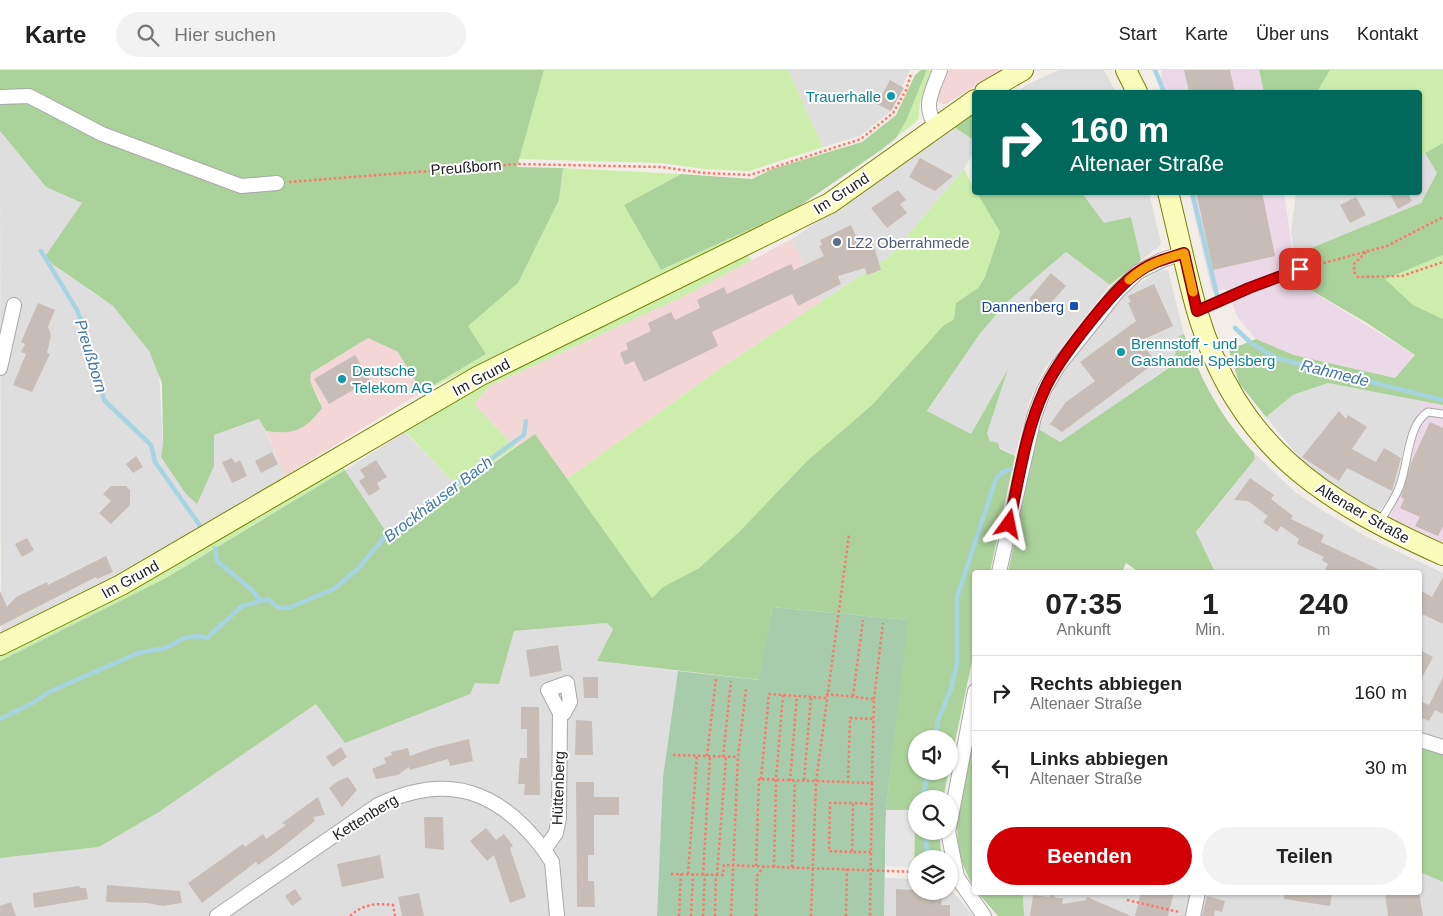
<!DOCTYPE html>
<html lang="de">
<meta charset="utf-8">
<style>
body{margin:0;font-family:Helvetica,sans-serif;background:#f2f2f2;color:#222;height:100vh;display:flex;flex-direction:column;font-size:19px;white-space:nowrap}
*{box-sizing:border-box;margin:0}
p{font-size:16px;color:#767676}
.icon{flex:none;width:28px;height:28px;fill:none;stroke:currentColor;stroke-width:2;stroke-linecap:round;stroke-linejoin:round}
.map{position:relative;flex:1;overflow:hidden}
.details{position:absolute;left:972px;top:500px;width:450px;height:325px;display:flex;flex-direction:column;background:#fff;border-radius:5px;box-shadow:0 1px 4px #0004}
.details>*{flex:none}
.banner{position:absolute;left:972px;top:20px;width:450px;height:105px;border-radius:5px;box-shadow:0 1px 4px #0004;background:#00695c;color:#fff;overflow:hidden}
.buttons{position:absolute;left:908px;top:660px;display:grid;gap:10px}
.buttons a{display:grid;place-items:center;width:50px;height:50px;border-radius:50%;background:#fff;box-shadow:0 1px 4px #0004;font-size:25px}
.pin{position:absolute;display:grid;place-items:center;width:42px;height:42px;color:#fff;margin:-21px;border-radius:10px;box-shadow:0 2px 8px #0006}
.me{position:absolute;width:55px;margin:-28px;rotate:12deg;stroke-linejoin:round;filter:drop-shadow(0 0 4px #0008)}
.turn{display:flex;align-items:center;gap:18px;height:105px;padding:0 15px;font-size:22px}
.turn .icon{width:65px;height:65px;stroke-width:2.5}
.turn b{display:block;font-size:35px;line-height:42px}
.eta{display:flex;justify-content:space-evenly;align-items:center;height:85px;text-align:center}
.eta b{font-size:30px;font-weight:700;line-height:35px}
.cta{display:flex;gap:10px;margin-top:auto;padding:10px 15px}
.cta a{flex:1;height:58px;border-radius:30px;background:#d20005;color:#fff;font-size:20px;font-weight:700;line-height:58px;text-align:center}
.cta a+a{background:#f2f2f2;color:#222}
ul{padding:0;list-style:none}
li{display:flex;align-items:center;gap:15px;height:75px;padding:0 15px;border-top:1px solid #e0e0e0}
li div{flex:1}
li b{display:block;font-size:19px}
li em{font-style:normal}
header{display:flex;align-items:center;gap:30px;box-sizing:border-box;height:70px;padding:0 25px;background:#fff;border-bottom:1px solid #e0e0e0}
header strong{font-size:24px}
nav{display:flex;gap:28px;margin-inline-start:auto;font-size:18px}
.search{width:350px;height:45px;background:#f2f2f2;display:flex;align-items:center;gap:12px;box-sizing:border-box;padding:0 18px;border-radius:28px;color:#767676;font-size:19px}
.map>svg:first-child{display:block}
.residential{fill:#dfdede}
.commercial{fill:#f2d7d6}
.industrial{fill:#ebd9e8}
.grass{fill:#cdedac}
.forest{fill:#acd29b;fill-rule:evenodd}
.cemetery{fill:#a7ccac}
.parking{fill:#e5e5e5}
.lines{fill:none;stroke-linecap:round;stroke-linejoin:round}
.stream{stroke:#a6d5e1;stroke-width:4.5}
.building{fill:#c7bdb6}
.service-casing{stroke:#a8a8a8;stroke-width:9}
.minor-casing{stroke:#a8a8a8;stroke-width:16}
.secondary-casing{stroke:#758000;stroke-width:22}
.path{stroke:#ff776b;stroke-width:2.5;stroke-dasharray:2.5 2.5;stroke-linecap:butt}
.service{stroke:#fff;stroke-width:7}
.minor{stroke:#fff;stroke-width:14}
.secondary{stroke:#fafcbb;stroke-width:20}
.route-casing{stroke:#880003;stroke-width:12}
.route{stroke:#d20005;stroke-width:9}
.slow{stroke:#f59e0b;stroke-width:9}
.culture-dot{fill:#0f9aa8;stroke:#fff;stroke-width:2}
.service-dot{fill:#5c6f8a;stroke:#fff;stroke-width:2}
.transit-dot{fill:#1a4fb4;stroke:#fff;stroke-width:2}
.labels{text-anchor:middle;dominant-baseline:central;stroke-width:4;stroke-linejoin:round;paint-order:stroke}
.culture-label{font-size:15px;fill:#0d838f;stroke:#fff;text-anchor:start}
.street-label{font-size:15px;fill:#212121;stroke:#fff}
.service-label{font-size:15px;fill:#4e5e75;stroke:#fff;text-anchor:start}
.transit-label{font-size:15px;fill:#164399;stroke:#fff;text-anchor:end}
.water-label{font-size:16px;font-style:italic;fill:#4277a6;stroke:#fff}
</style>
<header>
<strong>Karte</strong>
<div class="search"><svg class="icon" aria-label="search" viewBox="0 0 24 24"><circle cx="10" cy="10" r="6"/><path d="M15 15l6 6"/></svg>Hier suchen</div>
<nav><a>Start</a><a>Karte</a><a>Über uns</a><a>Kontakt</a></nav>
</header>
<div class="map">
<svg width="1443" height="846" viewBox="0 0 1443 846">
<rect width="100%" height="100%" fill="#f2eee7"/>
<path class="residential" d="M788,0H910L891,41L860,66L823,77Z
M1059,0H1104L1116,22H1018L1026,15Z
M954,57L975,71V80L964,99L890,186L879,193L881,200L867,205L866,202L821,232L792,169Z
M0,61L46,117L82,133L86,218L113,236L149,281L159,303L163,373L161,387L214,396V365L260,349L285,406L131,501L1,564Z
M1425,83L1437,103L1421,133L1294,185L1291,162L1296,123L1420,122V86Z
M1082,123H1149L1161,173L1160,176L1141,190L1131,147L1104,154Z
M1066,182L1110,215L1045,298L1029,332L1015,386L990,371L987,363L1007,301L971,364L927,342L979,265L1006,233Z
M1161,200H1168L1184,264L1179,266L1173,294L1060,373L1038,359L1056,314L1078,281L1131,218Z
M1328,313L1423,330L1405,371L1397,415L1379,442L1329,413L1302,391L1266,347L1293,325Z
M405,362L458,417L389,466L345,400Z
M1254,383L1295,422L1325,442L1369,468L1443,503V846H1024L1023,823L1420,822V502H1215L1196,463L1255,389Z
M607,553L613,558L597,591L678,601L663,707L657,846H0V788L99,777L159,742L316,634L475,613L514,561Z
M885,808L916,809V821H949V819L958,827L973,846H884Z"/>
<path class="commercial" d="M948,0H1002L946,34H941L937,30Z
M792,169L821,232L721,298L567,409L535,364L515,377L474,334L490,316L684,226Z
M368,268L398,282L422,322L285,406L266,361L278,363L320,331L310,311L311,303Z"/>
<path class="industrial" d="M1162,0H1259L1264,22H1160Z
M1189,123H1284L1297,212L1415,285L1395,308L1294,285L1256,269L1238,248L1226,219L1212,222Z
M1423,330L1443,335V473L1389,448L1404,417L1405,370Z"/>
<path class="grass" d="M544,0H788L823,77L749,101L704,99L661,93L519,89Z
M927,0H932L920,33L918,50L896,68L906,51Z
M1330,0H1443V73L1420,86V22H1317Z
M563,98L681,104L624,135L661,200L798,137L717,181L422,322L486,284L468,256L518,213L559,130Z
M964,99L975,122L977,123L1000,162L985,207L978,218L956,233L954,249L943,256L872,335L807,391L739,462L699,498L663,517L652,528L567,409L721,298L866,202L868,205L881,200L879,193L890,186Z
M747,185L752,190L684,226L490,316L474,334L515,377L458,417L402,358L466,321Z
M1443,185V249L1413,235L1384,209Z
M341,395L345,400L166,508L0,591V581Z"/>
<path class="forest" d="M0,0H544L517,97L563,98L559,130L518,213L468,256L486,284L422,322L398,282L368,268L311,303L310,311L322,338C305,360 294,365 266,361L259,349L214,365V396L197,434L186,424L161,387L163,373L162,313L149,281L113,236L44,188L82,133L46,117L0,61Z
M921,0H927L906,51L896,68L881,80L798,137L661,200L624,135L681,104L752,109L772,99L862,72L896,45L915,5Z
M1259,0H1330L1317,22H1264Z
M975,43V71L954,57Z
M1443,73V185L1385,209L1413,235L1443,249V335L1328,313L1293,325L1266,347L1239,313L1229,280L1256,269L1294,285L1395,308L1415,285L1367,253L1297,212L1294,185L1421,133L1437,103L1425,83Z
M977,123H1082L1104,153L1131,147L1141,190L1110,215L1066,182L1006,233L979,265L927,341L971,364L1008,299L987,363L990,371L998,373L1000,379L1015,386L990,502H975V577L943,729H916V761H939L941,782L937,789H916V797H914L915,741L886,740L907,550L772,537L760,610L597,591L613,559L607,553L514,561L499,614L475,613L470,624L345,673L316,634L159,742L99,777L0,788V591L166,508L345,400L389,466L535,364L652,528L663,517L699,498L739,462L807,391L872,335L943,256L954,249L956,233L978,218L985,207L1000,162ZM916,669H949V701H916Z
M1184,264C1202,312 1220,346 1254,383L1255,389L1196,462L1215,502H1139L1126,493L1122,502H1008L1038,359L1060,372L1173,295L1179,266Z
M975,658V818C941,769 964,711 975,658Z
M1420,675L1443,683V812L1420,802Z
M978,823H1023L1024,846H998Z"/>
<path class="cemetery" d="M772,537L908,550L886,740L884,846H657L663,707L678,601L759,610Z"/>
<path class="parking" d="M886,740H915L914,797L885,796Z"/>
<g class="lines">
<path class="stream" d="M1155,0L1164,22
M1193,126L1217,225
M41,181L77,240L86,263L104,330L151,375L155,392L201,457
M1235,258L1251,273L1276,288L1443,330
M215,478L217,491L252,520L260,530
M0,649L31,634L49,622L138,583L166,578L184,568L198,566L207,568L242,536L268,529L277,537L288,538L334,519L359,498L387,464L524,365L526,351
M936,669L938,650L951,619L957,593V527L996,409L1002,402L1011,399
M923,729L928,701
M925,761L928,789"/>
</g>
<path class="building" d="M1184,0H1230L1235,22H1189Z
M890,10L904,18L891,41L877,34Z
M920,88L953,106L935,121L923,115L909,107Z
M898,120L906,130L900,134L907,143L887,158L871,138Z
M1196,122H1262L1275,186L1213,200Z
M1397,122H1407L1412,131L1398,139L1391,126Z
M1356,127L1366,145L1350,153L1340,135Z
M851,155L861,177L873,173L881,200L867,205L865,198L838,206L841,214L798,236L792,224L712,262L718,276L644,312L634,291L625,295L620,283L628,279L626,273L651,261L648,253L671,242L675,250L700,238L697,230L724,217L727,224L791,194L794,200L824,186L819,176L822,175L820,170Z
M1051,203L1066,216L1043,242L1029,229Z
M1154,214L1173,256L1140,271L1156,292L1062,362L1050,354L1066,332L1095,311L1080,292L1136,251L1128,233L1131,232L1128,226Z
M38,233L55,240L48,257L51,265L47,283L50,284L32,322L13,315L26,284L21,282L25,274L21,272Z
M355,285L370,310L329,334L314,309Z
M1339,341L1346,349L1348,345L1367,357L1352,379L1376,392L1384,378L1401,388L1392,421L1347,398L1339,411L1302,387Z
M1430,352L1443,358V456L1438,466L1415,456L1420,447L1400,438L1404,429L1401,427L1411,393Z
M272,382L278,394L261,403L255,391Z
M136,386L143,397L133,403L126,394Z
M232,388L235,393L240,390L247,406L232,413L222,392Z
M376,390L387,407L377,413L380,419L369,426L359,411L365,407L360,400Z
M1250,408L1274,425L1271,429L1293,446L1291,449L1324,465L1321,472L1384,502H1324L1328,494L1322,490L1324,487L1297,474L1299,469L1281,456L1277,462L1263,452L1268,446L1248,431L1234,430Z
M111,416H126L130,420V435L111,454L99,443L111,431L103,424Z
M27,468L34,480L22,487L15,474Z
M106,486L113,502L97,509L96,507L0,556V521L7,537L16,527L47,512L48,515Z
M1443,507V554L1420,543V520L1432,527Z
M558,575L562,601L530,607L526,580Z
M1420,580L1433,587L1420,611Z
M583,607H598V628H584Z
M1443,607V644L1435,640L1429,651L1420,647V631L1429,635Z
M521,637H539L540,725H524L525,714H518L520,688H527V659H521Z
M576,650L592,651L593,685H575Z
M469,669L473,691L450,696L448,689L410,700L409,697L398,705L376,709L372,699L386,693L384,688L392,685L391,682L408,678L410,686L432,678Z
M341,677L347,687L333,697L326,687Z
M348,707L357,720L342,737L329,718L338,711Z
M576,712H594V727H619V745H594V785H588V811H594L595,837H577Z
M318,727L325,745L313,747L315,751L275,783L258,795L256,792L202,833L188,813L243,774L245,777L263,764L266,769L286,755L282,753Z
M424,747H443L444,780L425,778Z
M486,758L496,770L504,764L513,776L510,778L526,827L510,833L494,785L487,791L470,771Z
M380,785L384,808L342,817L337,794Z
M107,815L180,821L182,833L163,836L147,833L106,832Z
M79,816L80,818H86L88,829L34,838L33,823Z
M295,819L302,829L292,836L285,826Z
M896,819L928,821V827L942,828L941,835H950V846H896Z
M1141,822H1174L1168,846H1135Z
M1284,822H1332L1330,836L1284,829Z
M1385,822H1419L1423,846H1388Z
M419,823L424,846H402L398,827Z
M1053,824L1056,828H1063L1062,834L1086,830L1087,827L1131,846H1030L1033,825L1049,827Z
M1207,826L1225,831L1222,842L1215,840L1214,846H1202Z
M11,832L16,846H0V836Z"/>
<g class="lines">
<defs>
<path id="service" d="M1200,240L1249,218L1300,199
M1380,452C1386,441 1394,430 1399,418C1408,398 1407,354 1428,342L1443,344"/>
<path id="minor" d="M0,27L29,26L102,64L241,116L277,113
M936,57C922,35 932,22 940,0
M0,298L14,235
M999,502L1034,347L1044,320L1058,296L1117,222L1138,202L1162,190L1184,183
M1420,670L1443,677
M949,758L975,621
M948,761L957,807L984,846
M217,846L378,735C447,702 499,720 544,780
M557,846L552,792L544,780L556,763L559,748L560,643L548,620L567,613L570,632L564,643H560
M1193,846L1198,822"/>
<path id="secondary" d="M1126,0L1137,22
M985,22L1023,0
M1168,122C1178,162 1186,202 1197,241C1237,376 1320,430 1443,485
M0,575L121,515L479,306L830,133L975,30"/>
</defs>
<use href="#service" class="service-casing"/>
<use href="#minor" class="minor-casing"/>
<use href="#secondary" class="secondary-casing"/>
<path class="path" d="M289,112L518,94L661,97L704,103L750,105L861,69L893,43L906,20L911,4
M1366,182L1354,194V202L1358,207L1402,206L1443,192
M1309,197L1387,176L1443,147
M826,624L874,629L872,713
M853,626L863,550
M874,629L883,553
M673,685L738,687
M707,686L716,609
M723,687L731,611
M761,709L769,624L826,628
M804,710L811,627
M790,711L797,626
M848,713L850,648L873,649
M852,782L829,781L830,733H853
M871,782H852L853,733L872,734
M756,796L759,709L872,713L870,846
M774,797L776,710L783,625
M792,797L795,711
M671,804L723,805L724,795L916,802
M688,804L697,685
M703,805L710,686
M717,805L726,687
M1127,830L1179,842
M350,846C363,834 376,833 393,835L395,846
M679,846L681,804
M691,846L693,804
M703,846L705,805
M715,846L716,805
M731,846L738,687L746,619
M756,846L757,806L764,796
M811,846L816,712L849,465
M846,846L847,799"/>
<use href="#service" class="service"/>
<use href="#minor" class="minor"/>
<use href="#secondary" class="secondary"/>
</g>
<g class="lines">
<defs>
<path id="route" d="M1009,454C1019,410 1025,362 1044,321C1056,292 1113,219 1138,202C1152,192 1168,188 1184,183L1197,241L1249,218L1300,199"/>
</defs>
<use href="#route" class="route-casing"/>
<use href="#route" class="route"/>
<path class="slow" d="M1129,210C1145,195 1163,189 1184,183L1193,222"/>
</g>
<g class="culture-dot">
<circle cx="891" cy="26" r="5"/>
<circle cx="1121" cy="282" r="5"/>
<circle cx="342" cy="309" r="5"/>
</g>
<circle class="service-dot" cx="837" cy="172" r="5"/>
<rect class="transit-dot" x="1069" y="231" width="10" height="10" rx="2.5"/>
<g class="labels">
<g class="culture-label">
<text x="881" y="26" text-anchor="end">Trauerhalle</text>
<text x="1131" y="273">Brennstoff - und<tspan x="1131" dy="17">Gashandel Spelsberg</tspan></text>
<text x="352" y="300">Deutsche<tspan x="352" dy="17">Telekom AG</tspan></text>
</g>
<g class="street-label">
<text transform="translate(466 97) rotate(-4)">Preußborn</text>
<text transform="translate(841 123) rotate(-33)">Im Grund</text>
<text transform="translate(481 307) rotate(-28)">Im Grund</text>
<text transform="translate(1363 443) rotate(30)">Altenaer Straße</text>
<text transform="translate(130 509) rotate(-29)">Im Grund</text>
<text transform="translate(558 718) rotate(-88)">Hüttenberg</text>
<text transform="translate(365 747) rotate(-32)">Kettenberg</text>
</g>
<g class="service-label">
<text x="847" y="172">LZ2 Oberrahmede</text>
</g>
<g class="transit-label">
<text x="1064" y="236">Dannenberg</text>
</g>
<g class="water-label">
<text transform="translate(91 286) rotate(73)">Preußborn</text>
<text transform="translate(1335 303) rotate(14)">Rahmede</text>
<text transform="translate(438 429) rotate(-37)">Brockhäuser Bach</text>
</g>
</g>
</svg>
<div class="buttons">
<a><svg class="icon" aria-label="sound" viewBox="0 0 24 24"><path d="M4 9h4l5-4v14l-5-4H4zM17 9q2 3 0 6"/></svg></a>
<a><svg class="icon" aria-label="search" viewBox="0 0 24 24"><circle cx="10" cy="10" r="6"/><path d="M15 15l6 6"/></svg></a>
<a><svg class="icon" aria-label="layers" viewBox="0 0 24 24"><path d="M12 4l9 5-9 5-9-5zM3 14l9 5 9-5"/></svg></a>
</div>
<div class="pin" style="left:1300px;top:199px;background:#d93025"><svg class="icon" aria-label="arrive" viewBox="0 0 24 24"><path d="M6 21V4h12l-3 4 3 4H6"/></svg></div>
<svg class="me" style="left:1009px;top:454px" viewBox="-20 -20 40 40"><path d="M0-17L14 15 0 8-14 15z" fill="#d20005" stroke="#fff" stroke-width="4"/></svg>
<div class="banner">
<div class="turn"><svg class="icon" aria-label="right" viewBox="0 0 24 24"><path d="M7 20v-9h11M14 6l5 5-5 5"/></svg><div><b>160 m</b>Altenaer Straße</div></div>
</div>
<section class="details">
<div class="eta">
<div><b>07:35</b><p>Ankunft</p></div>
<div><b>1</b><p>Min.</p></div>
<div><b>240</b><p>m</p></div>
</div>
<ul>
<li><svg class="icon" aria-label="right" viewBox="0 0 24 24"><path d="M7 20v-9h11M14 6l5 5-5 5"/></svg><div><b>Rechts abbiegen</b><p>Altenaer Straße</p></div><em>160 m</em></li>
<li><svg class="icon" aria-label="left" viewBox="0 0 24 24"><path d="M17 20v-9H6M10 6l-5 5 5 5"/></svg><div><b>Links abbiegen</b><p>Altenaer Straße</p></div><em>30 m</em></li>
</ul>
<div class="cta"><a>Beenden</a><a>Teilen</a></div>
</section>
</div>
